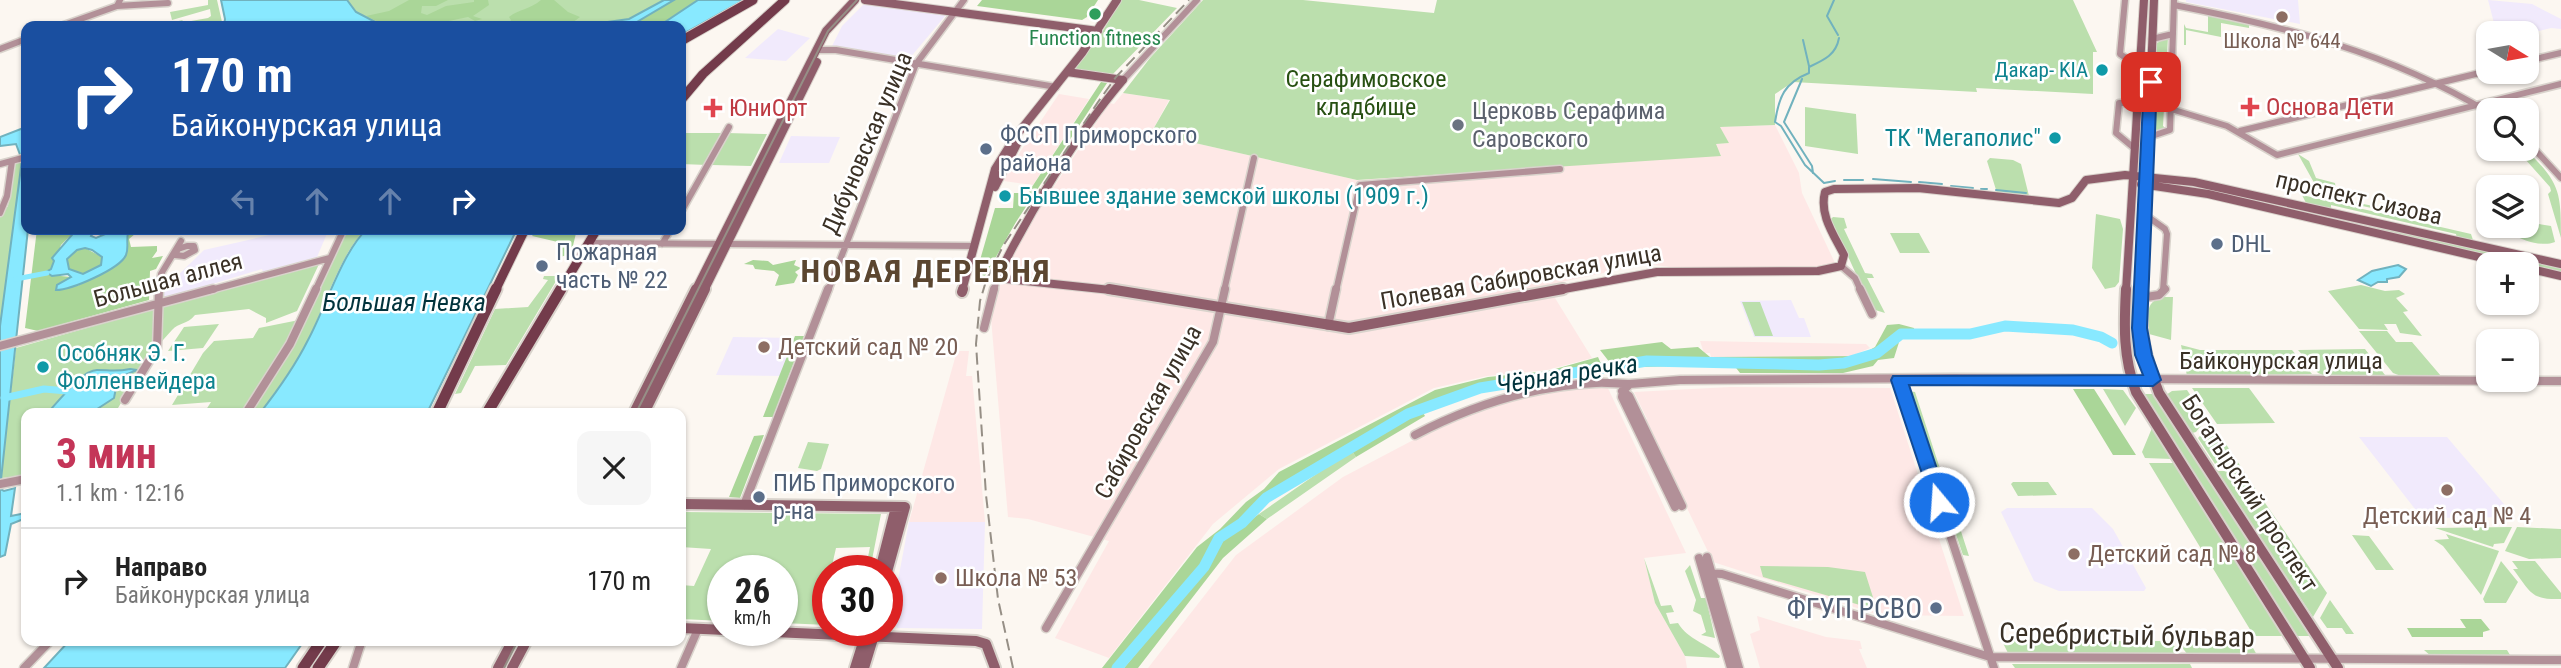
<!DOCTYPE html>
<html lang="ru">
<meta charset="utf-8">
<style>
body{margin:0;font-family:"Roboto Condensed",sans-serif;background:#f6f6f6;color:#222;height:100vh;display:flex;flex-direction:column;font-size:26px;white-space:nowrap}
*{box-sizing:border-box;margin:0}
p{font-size:23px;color:#767676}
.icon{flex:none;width:38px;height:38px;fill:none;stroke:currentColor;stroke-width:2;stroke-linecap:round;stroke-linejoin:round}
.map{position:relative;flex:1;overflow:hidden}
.panel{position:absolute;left:21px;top:408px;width:665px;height:238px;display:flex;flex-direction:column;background:#fff;border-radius:14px;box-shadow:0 2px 5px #0004}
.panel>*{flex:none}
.guide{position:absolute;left:21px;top:21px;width:665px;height:214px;border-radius:14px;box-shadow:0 2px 5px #0004;background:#1a4fa0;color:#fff;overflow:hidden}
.needle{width:46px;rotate:101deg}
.fabs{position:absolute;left:2476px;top:21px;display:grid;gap:14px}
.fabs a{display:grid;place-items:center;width:63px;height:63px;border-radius:14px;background:#fff;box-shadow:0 2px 5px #0004;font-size:35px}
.speed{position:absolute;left:707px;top:555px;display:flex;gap:14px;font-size:35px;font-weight:700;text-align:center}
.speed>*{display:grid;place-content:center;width:91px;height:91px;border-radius:50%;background:#fff;box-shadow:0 2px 5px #0004;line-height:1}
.speed small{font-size:18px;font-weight:400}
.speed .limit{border:10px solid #d22;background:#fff;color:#111}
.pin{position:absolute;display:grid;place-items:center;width:60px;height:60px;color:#fff;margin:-30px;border-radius:14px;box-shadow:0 4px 10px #0006}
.me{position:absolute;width:77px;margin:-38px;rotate:342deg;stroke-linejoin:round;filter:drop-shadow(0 0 5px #0008)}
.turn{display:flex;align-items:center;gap:24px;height:147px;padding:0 35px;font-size:32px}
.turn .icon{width:91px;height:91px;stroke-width:2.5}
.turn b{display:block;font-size:49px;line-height:60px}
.lanes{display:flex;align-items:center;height:66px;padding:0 35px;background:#0003;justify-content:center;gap:35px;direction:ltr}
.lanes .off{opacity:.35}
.round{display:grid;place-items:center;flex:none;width:74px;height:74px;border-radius:14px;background:#f6f6f6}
.summary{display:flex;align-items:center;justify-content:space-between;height:119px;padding:0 35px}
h1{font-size:42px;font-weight:700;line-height:52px;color:#c43558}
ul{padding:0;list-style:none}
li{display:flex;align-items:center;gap:21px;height:105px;padding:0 35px;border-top:2px solid #e0e0e0}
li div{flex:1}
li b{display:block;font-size:26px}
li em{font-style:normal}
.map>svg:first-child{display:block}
.industrial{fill:#fee8e6}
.education{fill:#f1eafc}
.green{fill:#bbdfad}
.forest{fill:#aad698}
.water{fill:#88e9ff;stroke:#71b2be;stroke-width:2;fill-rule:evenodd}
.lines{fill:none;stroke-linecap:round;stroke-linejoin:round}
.stream{stroke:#71b2be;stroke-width:2}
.canal-far1{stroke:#88e9ff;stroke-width:5}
.canal{stroke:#88e9ff;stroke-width:7}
.river{stroke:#88e9ff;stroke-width:11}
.street-far1-casing{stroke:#d9d3cc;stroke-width:9}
.street-casing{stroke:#d9d3cc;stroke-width:11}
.secondary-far1-casing{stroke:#d9d3cc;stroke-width:10}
.secondary-casing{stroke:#d9d3cc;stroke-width:14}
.primary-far1-casing{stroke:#d9d3cc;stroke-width:11}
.primary-casing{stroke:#d9d3cc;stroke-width:15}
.street-far1{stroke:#b29098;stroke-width:6}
.street{stroke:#b29098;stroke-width:8}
.secondary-far1{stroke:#8f5e6b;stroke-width:8}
.secondary{stroke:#8f5e6b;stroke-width:10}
.primary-far1{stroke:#733b4b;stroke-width:9}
.primary{stroke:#733b4b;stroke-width:11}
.tram{stroke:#968f86;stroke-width:2}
.rail{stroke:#968f86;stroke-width:2;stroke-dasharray:12 6;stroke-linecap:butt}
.route{fill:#1a73e8;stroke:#114b97;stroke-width:2}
.leisure-dot{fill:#2e9e5b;stroke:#fff;stroke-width:2.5}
.education-dot{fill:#8d6e63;stroke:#fff;stroke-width:2.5}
.culture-dot{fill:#0f9aa8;stroke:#fff;stroke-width:2.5}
.health-dot{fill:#e0444e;stroke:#fff;stroke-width:2.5}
.worship-dot{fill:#6b7280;stroke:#fff;stroke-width:2.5}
.service-dot{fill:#5c6f8a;stroke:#fff;stroke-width:2.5}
.labels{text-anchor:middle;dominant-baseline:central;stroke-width:5;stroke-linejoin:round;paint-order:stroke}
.far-leisure-label{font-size:21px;fill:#27864d;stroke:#fff}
.far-education-label{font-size:21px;fill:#785e54;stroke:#fff}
.far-culture-label{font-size:21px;fill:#0d838f;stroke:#fff;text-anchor:end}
.park-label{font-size:24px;fill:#275012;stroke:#fff}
.health-label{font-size:24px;fill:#be3a42;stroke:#fff;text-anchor:start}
.worship-label{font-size:24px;fill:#5b616d;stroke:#fff;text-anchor:start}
.service-label{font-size:24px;fill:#4e5e75;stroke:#fff;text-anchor:start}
.culture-label{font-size:24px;fill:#0d838f;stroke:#fff;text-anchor:start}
.street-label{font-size:24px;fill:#3a3126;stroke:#fff}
.education-label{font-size:24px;fill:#785e54;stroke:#fff;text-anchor:start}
.water-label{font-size:26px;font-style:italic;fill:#02333c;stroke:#fff}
.near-service-label{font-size:28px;fill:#4e5e75;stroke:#fff;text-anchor:end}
.near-street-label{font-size:28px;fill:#3a3126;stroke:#fff}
.district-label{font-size:32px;font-weight:bold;letter-spacing:2px;fill:#5b4630;stroke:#fff}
</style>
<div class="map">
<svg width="2561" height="668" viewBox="0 0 2561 668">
<rect width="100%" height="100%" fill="#fcf7f1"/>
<path class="industrial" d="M1123,93L1169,100L1151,133L1357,180L1721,155L1715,144L1729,143L1719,127L1775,125L1799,173L1802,193L1835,263L1817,268L1671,267L1646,264L1547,285L1592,358L1547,370L1487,376L1434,388L1279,469L1213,524L1109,658L1055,638L1109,541L1028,519L1008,517L991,318L998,285L1026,229L1109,103L1114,104Z
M1059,94L1089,99L1033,185L1004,181L1012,164Z
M1700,341L1866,344L1870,348L1851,356L1711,357L1710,353H1704Z
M957,351H969L966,376H972L985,522H909Z
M1595,384H1606L1686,553L1644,558L1655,603L1685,656L1687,668H1148L1236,555L1343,477L1459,416L1521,396Z
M1730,387L1890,388L1964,616L1879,615L1713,562L1644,419H1647L1634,392Z
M1757,616L1826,637L1860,641L1862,649H1859L1867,668H1760L1750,634L1760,630Z"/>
<path class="education" d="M2186,0H2298L2300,24L2186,2Z
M2488,0L2532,4L2561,19V29L2551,28L2527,34L2514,33L2494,23Z
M864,4L946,15L909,59L832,46L842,26Z
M778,29L810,38L786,61L745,58Z
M791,136L840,137L829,163H779Z
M296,229H329L317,257L263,272L262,269L163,299L164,290L169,289V284L204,250Z
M1791,300L1799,318H1804L1811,337H1754L1740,301Z
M733,337L804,338L789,376L716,375Z
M2359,437H2447L2515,517L2422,518Z
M2007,508H2092L2113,529L2146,588L2144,591H2059L2034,581L2001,512Z
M909,522H985L982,629L897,628L895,622H890Z"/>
<path class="green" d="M208,0H217L222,22L219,26H206L205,22L176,26L174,22L183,20L180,23L208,18L211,16L210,9L172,20L170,12L208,5Z
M347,0H698L659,26H383L356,12Z
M1121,0H1139L1177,8L1112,75L1074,70L1101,34Z
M1203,0H1303L1434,13L1437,0H2073L2097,52H2093V94L1976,88L1977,92L1793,82L1775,94V125L1720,127L1729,143L1716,144L1721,156L1357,180L1151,133L1170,100L1123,93L1150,58Z
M2211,15L2249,23V28L2221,23V37L2186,30V45H2184V24L2186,28L2208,32V16Z
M2168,37L2163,126L2167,129L2155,132L2157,43Z
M1805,107L1856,114L1858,154L1805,146Z
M681,133H723L707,165L681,164Z
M727,133L767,134L751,166L712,165Z
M2516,149H2525C2560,183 2561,191 2561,238L2548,194L2551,191L2550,187Z
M2298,154L2309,161L2316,178L2335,183L2337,199L2400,211L2403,215L2322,197Z
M1990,158L2013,160L2021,164L2029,196L1997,193L1987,161Z
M22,160L0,326V216L8,206L14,163Z
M2167,181L2216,190L2521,257L2561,267V273L2167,184Z
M2302,195L2471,234L2473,240L2457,239L2456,234L2331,205V210L2306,203Z
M2096,214L2120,219L2123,229L2119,282L2115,287L2105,289L2092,268Z
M1833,217L1844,218L1847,228L1844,229L1865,273L1872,274L1874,278H1867L1885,313L1872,309L1831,219Z
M2527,222L2551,226L2555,242C2543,247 2523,241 2512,234L2509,226H2527Z
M348,229H366C341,252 324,308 308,340C294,366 277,390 260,413H250L294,344Z
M1890,233H1919L1930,253H1900Z
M320,262L297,311L266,323V318L249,309L195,315C187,325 179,322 172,330C149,354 133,384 115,413H26V476L1,478L16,348Z
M544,276H559L506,365L475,366L461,393L455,394L495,309L528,307L548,280L543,279Z
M2361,285L2385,291L2399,290L2405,294L2396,298L2408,311L2403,312L2422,336L2400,333L2396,324H2384L2388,330L2359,329L2328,291Z
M2163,297H2173L2171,340L2149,334C2149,316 2143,302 2163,297Z
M1742,302H1760L1773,336H1755Z
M299,320L265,381L242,413H204L211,402L172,405L203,353L214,341L253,338L259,328Z
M219,324L203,348L168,351L184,327Z
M2359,331H2387L2396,342H2412L2441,376H2401L2393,373Z
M2181,345L2200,350H2292L2312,374L2187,376Z
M2365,349L2385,375H2323L2318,373L2298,350Z
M2192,388H2249L2275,423L2217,424Z
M2103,389L2123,390L2136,408L2125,426Z
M2187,390L2206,419L2196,432L2192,433L2166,395L2172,391Z
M1908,391L1915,392L1944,481H1938Z
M2143,394H2156L2312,636H2296Z
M2212,423L2241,467H2217L2198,438Z
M2152,428L2172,459L2145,458L2142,452Z
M808,442L829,444L821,469L817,471L798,468Z
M1351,450L1356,457L1267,519L1259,514Z
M2149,463H2175L2283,636H2254Z
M2216,471H2243L2327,593L2313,617Z
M2013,482H2048L2057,495L2018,496L2011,484Z
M1939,485H1946L1969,556L1963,555Z
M681,512L881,514L870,570L866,567L870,547L836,548L831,570H828L824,597L828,598V625L782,623V570H723V621L681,619V585L694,586L711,549L681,547Z
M2512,527L2504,543L2494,544L2493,547L2435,528Z
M2517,527L2561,529V558L2529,559L2505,551Z
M2446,534L2499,551L2481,595L2443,546L2434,540L2449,539Z
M2352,535L2369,536L2394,570H2376Z
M1644,558L1661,606L1671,605L1674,612L1666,613L1670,624L1678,623C1688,640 1707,643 1720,656L1719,658L1685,656L1655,603Z
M2501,561L2518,582L2506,603H2485L2483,599Z
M2512,561H2535L2561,593V599C2530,600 2531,592 2513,569H2518Z
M1690,565L1701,598H1706L1715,638L1701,635L1706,632L1701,615L1693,611L1696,600L1685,571Z
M1760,566L1828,567L1865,572L1877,610L1763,577Z
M2330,600L2354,634H2346L2342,628H2327L2320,618Z
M2002,641H2171L2180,655L2008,653Z
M2177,641H2249L2257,655H2188Z
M2424,650H2507L2510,655L2432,657Z
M2012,664H2190L2192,668H2015Z"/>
<path class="forest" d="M409,0H448L436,6H422L421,13L427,15L446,6L474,2V0H488L489,5L473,16L482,19L475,21L468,17L444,22L424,21L398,26L385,25L366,16L389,11Z
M541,0H554L568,12L580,17L568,26C562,23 519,26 507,26L511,20L509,17C519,9 531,9 541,0Z
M674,0H697L658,26H630Z
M982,0H1098L1087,17L1082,20L977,6Z
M1101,82L1107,83L1016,222L985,276L976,274L995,208H1013L1014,193H1028Z
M37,229H77L61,245L51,275L71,277L57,285L77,286L107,271L126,256L128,233L125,229H141L129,239L131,247L157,246V251L152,258L163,256L156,269L150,271L149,300L38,331L25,328Z
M543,229L562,234L568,229H577L571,254L560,257L557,255L562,243L532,236L536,231Z
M85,248L102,257L101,265L83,274L69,269L67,259L77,250Z
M753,260L768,261L773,265L796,260L794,265L801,268L795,272L798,275L794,283L775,286L779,275L774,271L755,269L753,265L744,264Z
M1899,324L1914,328L1915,335L1901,336L1894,358L1878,360L1873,366L1843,373H1740L1733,364L1614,368L1600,350L1662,342L1671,349L1698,347L1710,357L1859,356L1875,347L1887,325Z
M795,336H804L773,417H763Z
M1598,357L1602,366L1480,386L1435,402L1409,412L1351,443L1265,496L1241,522L1217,537L1201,566L1115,668H1102L1197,547L1220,529L1246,502L1264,489L1279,472L1435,390L1488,377L1548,371Z
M2073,389H2094L2136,455H2113Z
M1422,411L1425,416L1356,457L1351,450Z
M764,435L740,498L729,497L754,436Z
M1259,514L1267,519L1223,558L1138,668H1124L1209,566L1223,541Z
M2460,619H2481L2490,630L2483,632V637H2412L2407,628H2466Z"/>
<path class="water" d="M221,0H347L356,12L383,26H224L225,19Z
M664,0H674L630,26H579L629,19Z
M698,0H744L681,35V26H659Z
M26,127L28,229L0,489L4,491L15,488L11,516L26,513V518L11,524L5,555L0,557V326L22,160L16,144L0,146V137Z
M77,229H95L91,236L96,238L117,229H125L128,233C126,241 129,248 126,255C120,269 71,290 56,290L57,285L71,277L68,274L52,276L46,272L51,269L54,261L52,258ZM85,248L92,250L102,257L101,265L83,274L69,269L67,259L77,250Z
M367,229H517L427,413H260C278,390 295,366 308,340C325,309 342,252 367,229Z
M2398,265L2406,269L2399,277L2387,279V282H2378L2371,286L2358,280L2372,271Z
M130,369L137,370L118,378L114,398L91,413H54L50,410C60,400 82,370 97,370C109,370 116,372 130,369Z
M70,640H304V641L285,668H44Z"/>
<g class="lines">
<path class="stream" d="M1834,0L1827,16L1838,35
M1803,40L1809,66
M1802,79L1784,122L1812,166L1813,173
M1873,179L1911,182
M1844,180H1863
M1835,181L1824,183L1805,165L1781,126L1775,122C1779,97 1784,83 1809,73V67C1824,60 1836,55 1839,38
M1919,182L1942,184
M1951,186L1973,188
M1981,189H1987
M1996,190L2026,193"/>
<path class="canal-far1" d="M16,279L47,273"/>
<path class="canal" d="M4,398L44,389L67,391"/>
<path class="river" d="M1117,668L1204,567L1219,538L1242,523L1266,498L1408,414L1480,388L1647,361L1819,365L1844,363L1877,353L1901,334H1970L2005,326L2073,330L2101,337L2112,343"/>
<defs>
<path id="street-far1" d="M2125,0L2120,54L2139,67
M2174,5C2287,27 2388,52 2488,112
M117,6L168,3
M61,26L117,6L120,0
M2152,39L2173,34
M0,49L26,39
M816,50H836L1056,87
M2527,61L2561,53
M1123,80L1197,0
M2171,109L2227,126L2277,155L2561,84
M2240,131L2488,71
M2149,137L2170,130L2174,0
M2527,141L2561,178
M2134,148L2116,133L2119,103H2137
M0,164L26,157
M681,212L729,127
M0,213L7,196L12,161
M2144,214L2165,229L2167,234L2163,291
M589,243L974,246
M662,244L671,229
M187,246H194L195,250L184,256L175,255L178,249Z
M1841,266L1855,278L1861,291
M159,291L161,274L181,241
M207,291L330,258
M315,291L344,229
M828,291L916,64L964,0
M994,291L997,278
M1224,291L1254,158
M1336,291L1360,185L1560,169"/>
<path id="street" d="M1860,289L1872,314
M2140,298L2159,295L2165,289
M1328,326L1336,289
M984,328L994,289
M0,346L213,289
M1899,380L1994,668
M1622,391L1629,396L1682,506
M125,400L157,348L159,289
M246,413L290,344L316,289
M1415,435C1471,406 1532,386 1596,383C1606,382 1617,384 1628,384
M0,484L26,479
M744,505L828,289
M1675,507L1622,397L1623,391L1630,384L1680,380L1952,378L2561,381
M1707,557L1739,668
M1699,558L1731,668
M1704,573L1722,574L1990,657L2561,660
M1046,628L1213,342L1225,289
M24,668L51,640
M353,668L362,640
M681,668L698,629"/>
<path id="secondary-far1" d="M865,0L1098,31
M1067,72L1123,80
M2141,184L2208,194L2509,264
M995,187L1017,144
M2527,268L2561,276
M695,291L826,31L855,0
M704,291L817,62
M962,291L995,169L1015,137L1082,53L1117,0
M1120,291L997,278C1029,213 1076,135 1123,80
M1553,291L1657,272L1818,271L1841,266L1844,255C1834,235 1819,215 1825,192L1834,189L1918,188L2059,203L2072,198L2086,180L2125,175L2194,182L2561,264
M2126,291L2144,0
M2142,291L2154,0"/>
<path id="secondary" d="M1109,289L1349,328L1563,289
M2126,289C2124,326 2123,357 2136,392L2310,668
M2142,289C2140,333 2143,352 2159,393L2338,668
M962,292L963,289
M634,413L696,289
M644,413L705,289
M681,504L905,507L887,572
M880,570L896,507
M681,628L976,641L986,644L995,668
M498,668L513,640
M512,668L527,640
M855,668L867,630
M864,668L875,632"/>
<path id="primary-far1" d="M681,41L753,0
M681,100L703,74L785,0
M495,291L525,229
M560,291L597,229"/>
<path id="primary" d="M437,413L496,289
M487,413L561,289
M303,668L322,640
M318,668L337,640"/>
</defs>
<use href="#street-far1" class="street-far1-casing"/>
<use href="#street" class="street-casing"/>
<use href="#secondary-far1" class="secondary-far1-casing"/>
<use href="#secondary" class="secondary-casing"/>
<use href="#primary-far1" class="primary-far1-casing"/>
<use href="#primary" class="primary-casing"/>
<use href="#street-far1" class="street-far1"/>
<use href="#street" class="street"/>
<use href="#secondary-far1" class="secondary-far1"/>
<use href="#secondary" class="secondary"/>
<use href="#primary-far1" class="primary-far1"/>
<use href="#primary" class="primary"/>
<path class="tram" d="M636,413L828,31L857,0
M504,668L518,640"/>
<path class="rail" d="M1013,668L998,599L986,495L976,344L980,301L986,281L1003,246L1098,102L1116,77L1189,0"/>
</g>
<path class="route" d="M2151,78L2157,82L2147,328L2152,355L2161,380L2153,386L1909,385L1948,502L1946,507H1933L1891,380L1893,376L2143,375L2135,355L2132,328L2144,82Z"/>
<circle class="leisure-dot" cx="1095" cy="14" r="7"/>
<g class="education-dot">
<circle cx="2282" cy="17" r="7"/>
<circle cx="764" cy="347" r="7"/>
<circle cx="2447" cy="490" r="7"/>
<circle cx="2074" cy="554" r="7"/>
<circle cx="941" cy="578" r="7"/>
</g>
<g class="culture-dot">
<circle cx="2102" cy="70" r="7"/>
<circle cx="2055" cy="138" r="7"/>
<circle cx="1005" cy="196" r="7"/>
<circle cx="43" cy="367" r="7"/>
</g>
<g class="health-dot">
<path d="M2246.5 96.5h7v7h7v7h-7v7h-7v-7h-7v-7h7z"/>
<path d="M709.5 97.5h7v7h7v7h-7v7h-7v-7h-7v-7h7z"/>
</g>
<circle class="worship-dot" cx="1458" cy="125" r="7"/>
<g class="service-dot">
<circle cx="986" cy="149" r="7"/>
<circle cx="2217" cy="244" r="7"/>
<circle cx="542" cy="266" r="7"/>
<circle cx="759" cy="497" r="7"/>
<circle cx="1936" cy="608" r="7"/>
</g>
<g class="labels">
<g class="far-leisure-label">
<text x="1095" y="38">Function fitness</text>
</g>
<g class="far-education-label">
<text x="2282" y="41">Школа № 644</text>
</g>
<g class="far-culture-label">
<text x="2088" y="70">Дакар- KIA</text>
</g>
<g class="park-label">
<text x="1366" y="79">Серафимовское<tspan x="1366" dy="28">кладбище</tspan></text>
</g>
<g class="health-label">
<text x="2266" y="107">Основа Дети</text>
<text x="729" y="108">ЮниОрт</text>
</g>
<g class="worship-label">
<text x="1472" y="111">Церковь Серафима<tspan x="1472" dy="28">Саровского</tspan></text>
</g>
<g class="service-label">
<text x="1000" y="135">ФССП Приморского<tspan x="1000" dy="28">района</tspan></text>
<text x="2231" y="244">DHL</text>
<text x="556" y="252">Пожарная<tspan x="556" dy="28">часть № 22</tspan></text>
<text x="773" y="483">ПИБ Приморского<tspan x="773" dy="28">р-на</tspan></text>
</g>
<g class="culture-label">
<text x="2041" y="138" text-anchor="end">ТК "Мегаполис"</text>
<text x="1019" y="196">Бывшее здание земской школы (1909 г.)</text>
<text x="57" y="353">Особняк Э. Г.<tspan x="57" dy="28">Фолленвейдера</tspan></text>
</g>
<g class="street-label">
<text transform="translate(867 143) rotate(-67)">Дибуновская улица</text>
<text transform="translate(2359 198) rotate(13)">проспект Сизова</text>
<text transform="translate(1521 277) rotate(-10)">Полевая Сабировская улица</text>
<text transform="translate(168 280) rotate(-15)">Большая аллея</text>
<text x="2281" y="361">Байконурская улица</text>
<text transform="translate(1148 412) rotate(-61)">Сабировская улица</text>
<text transform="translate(2250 493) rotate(57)">Богатырский проспект</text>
</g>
<g class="education-label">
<text x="778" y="347">Детский сад № 20</text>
<text x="2447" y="516" text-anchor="middle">Детский сад № 4</text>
<text x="2088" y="554">Детский сад № 8</text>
<text x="955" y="578">Школа № 53</text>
</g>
<g class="water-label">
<text x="404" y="302">Большая Невка</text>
<text transform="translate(1567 374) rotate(-9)">Чёрная речка</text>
</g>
<g class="near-service-label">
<text x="1922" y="608">ФГУП РСВО</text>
</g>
<g class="near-street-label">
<text transform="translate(2127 635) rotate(1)">Серебристый бульвар</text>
</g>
<g class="district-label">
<text x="926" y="271">НОВАЯ ДЕРЕВНЯ</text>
</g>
</g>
</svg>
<div class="fabs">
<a><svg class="needle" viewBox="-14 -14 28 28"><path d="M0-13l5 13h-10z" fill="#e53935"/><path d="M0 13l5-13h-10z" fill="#767676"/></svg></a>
<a><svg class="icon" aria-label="search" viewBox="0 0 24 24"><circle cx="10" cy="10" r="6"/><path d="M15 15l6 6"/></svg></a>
<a><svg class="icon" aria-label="layers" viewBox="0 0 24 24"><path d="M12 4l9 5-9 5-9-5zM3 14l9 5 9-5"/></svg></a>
<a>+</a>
<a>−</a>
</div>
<div class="speed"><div>26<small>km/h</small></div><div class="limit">30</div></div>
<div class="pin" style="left:2151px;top:82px;background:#d93025"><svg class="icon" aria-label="arrive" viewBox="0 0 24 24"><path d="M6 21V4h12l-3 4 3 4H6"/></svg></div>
<svg class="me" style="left:1939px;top:502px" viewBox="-20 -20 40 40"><circle r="17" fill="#1a73e8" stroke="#fff" stroke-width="3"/><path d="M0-11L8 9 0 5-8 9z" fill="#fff"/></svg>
<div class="guide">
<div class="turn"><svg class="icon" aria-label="right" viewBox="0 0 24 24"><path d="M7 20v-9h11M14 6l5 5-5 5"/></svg><div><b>170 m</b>Байконурская улица</div></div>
<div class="lanes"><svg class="icon off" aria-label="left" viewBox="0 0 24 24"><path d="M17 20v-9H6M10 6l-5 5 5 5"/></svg><svg class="icon off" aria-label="ahead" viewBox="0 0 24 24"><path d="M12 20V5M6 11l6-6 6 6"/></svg><svg class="icon off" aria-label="ahead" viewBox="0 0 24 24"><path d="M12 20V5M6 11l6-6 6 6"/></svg><svg class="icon" aria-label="right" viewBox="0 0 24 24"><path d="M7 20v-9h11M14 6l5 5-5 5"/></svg></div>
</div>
<section class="panel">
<div class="summary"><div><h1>3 мин</h1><p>1.1 km · 12:16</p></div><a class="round"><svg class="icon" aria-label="close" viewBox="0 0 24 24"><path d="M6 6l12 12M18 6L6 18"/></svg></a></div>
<ul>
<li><svg class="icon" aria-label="right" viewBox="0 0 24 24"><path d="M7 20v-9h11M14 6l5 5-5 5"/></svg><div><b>Направо</b><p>Байконурская улица</p></div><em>170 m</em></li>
</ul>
</section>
</div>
